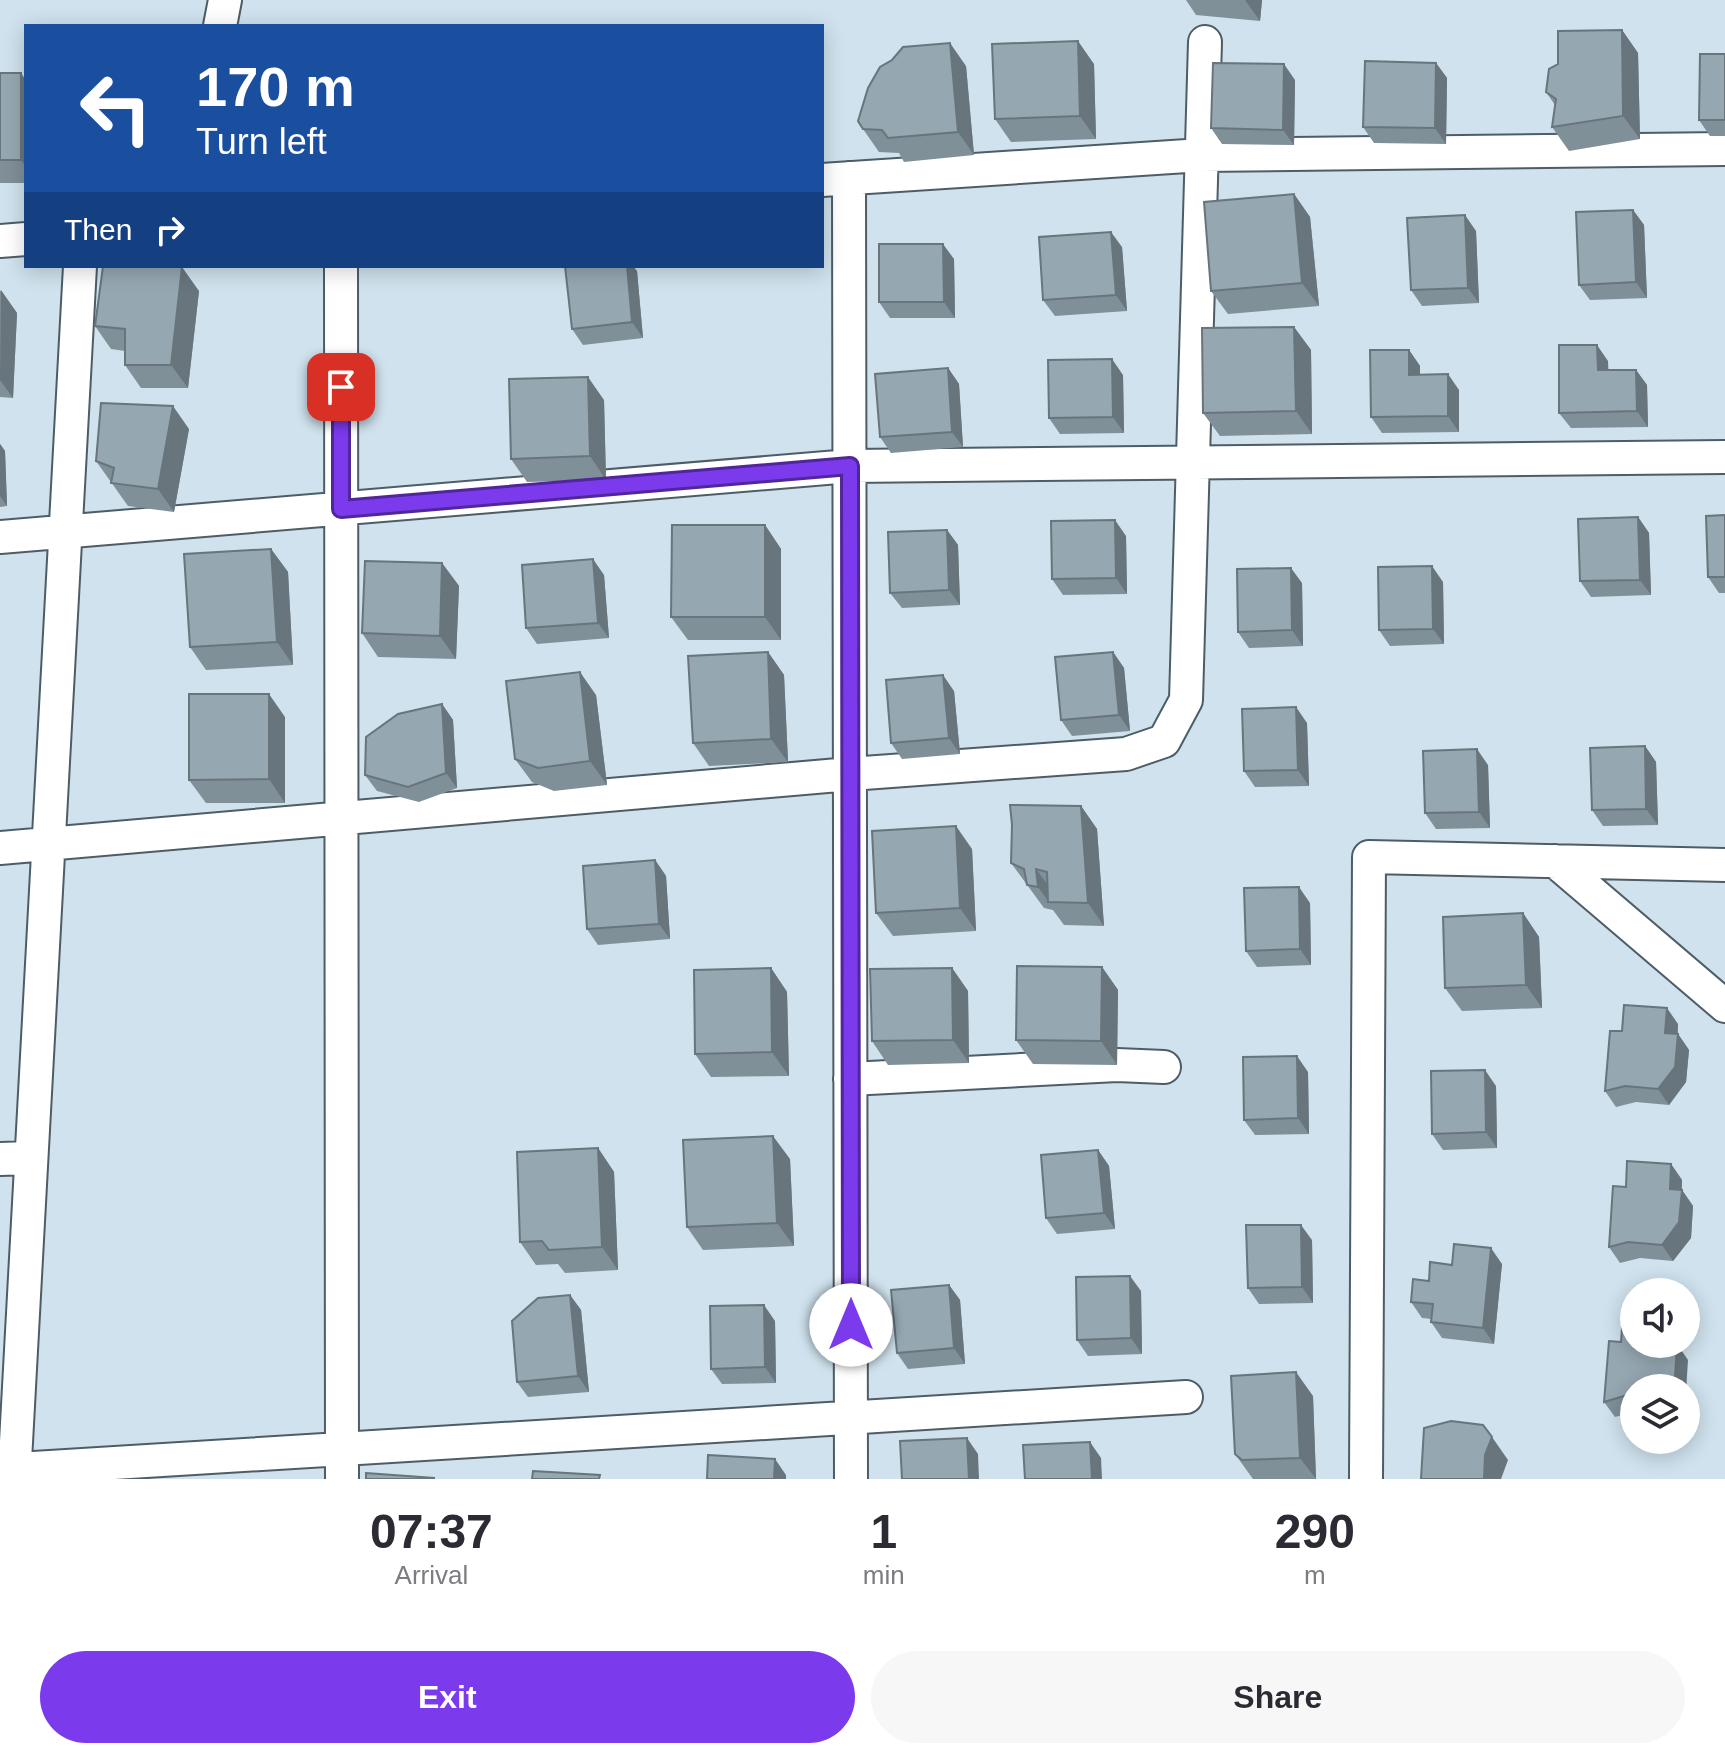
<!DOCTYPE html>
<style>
body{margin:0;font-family:Arial,sans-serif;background:#f7f7f7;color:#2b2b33;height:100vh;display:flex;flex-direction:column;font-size:30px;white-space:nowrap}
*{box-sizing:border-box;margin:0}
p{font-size:26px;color:#7c7c81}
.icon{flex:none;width:44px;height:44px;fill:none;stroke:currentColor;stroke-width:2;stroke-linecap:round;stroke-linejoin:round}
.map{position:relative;height:1479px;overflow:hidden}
.panel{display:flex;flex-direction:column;background:#fff;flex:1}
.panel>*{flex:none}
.banner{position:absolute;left:24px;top:24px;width:800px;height:244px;border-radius:0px;box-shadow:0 4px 20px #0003;background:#1a4fa0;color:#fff;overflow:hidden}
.fabs{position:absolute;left:1620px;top:1278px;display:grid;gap:16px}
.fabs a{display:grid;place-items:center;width:80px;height:80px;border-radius:50%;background:#fff;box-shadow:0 4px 20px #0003;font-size:40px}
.pin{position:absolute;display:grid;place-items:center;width:68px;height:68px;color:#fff;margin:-34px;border-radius:16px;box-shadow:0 4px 12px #0006}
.me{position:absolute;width:88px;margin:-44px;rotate:0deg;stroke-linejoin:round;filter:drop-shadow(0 0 6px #0008)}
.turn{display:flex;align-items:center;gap:28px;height:168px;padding:0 40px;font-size:36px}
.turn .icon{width:104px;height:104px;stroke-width:2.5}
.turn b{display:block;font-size:56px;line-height:68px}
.then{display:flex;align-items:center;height:76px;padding:0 40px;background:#0003;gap:16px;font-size:30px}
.eta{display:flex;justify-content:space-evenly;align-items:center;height:136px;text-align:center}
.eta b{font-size:48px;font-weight:800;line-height:56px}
.primary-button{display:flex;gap:16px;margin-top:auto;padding:16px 40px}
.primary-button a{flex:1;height:92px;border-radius:48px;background:#7c3aed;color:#fff;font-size:32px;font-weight:800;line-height:92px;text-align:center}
.primary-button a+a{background:#f7f7f7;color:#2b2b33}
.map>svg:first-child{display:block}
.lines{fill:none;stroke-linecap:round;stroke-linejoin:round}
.minor-casing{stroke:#4d5d66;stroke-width:36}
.minor{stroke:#fff;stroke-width:32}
.wall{fill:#809098}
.shaded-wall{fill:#68757c}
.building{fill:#95a7b1;stroke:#68757c;stroke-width:2}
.route-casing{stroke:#51269a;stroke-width:20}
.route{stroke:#7c3aed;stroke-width:14}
</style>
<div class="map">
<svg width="1725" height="1479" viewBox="0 0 1725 1479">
<rect width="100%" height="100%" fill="#cfe2ed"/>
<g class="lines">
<defs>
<path id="minor" d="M220,26L225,0
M849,178L851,1479
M822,180L1202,155L1725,149
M0,241L26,239
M341,266L342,1479
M0,537L850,466L1725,457
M0,848L850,774L1126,754L1164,741L1186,700L1205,42
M1555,861L1725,1006
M850,1079L1117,1065L1164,1067
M0,1159L31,1158
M0,1470L1186,1397
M14,1479L80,266
M1366,1479L1369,857L1725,865"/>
</defs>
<use href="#minor" class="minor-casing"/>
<use href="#minor" class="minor"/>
</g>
<path class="wall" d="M1186,0H1262L1260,21L1196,15Z
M1622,30L1638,53L1640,139L1569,151L1552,127L1555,105L1546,92Z
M1725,54V136H1710L1699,120Z
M1436,63L1447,78L1446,144L1374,143L1363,127Z
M1094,64L1096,139L1011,142L995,119Z
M966,66L974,155L904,162L899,153L879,152L863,129Z
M0,73H21L26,81V183H0Z
M1295,80L1294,145L1222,144L1211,128Z
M1294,194L1310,217L1319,306L1228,314L1211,291Z
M1633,210L1644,225L1647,298L1590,300L1579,285Z
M1476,231L1479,303L1422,306L1411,290Z
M1122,247L1127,311L1055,316L1043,300Z
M954,259L955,318H890L879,302Z
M637,271L643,338L583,345L572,329Z
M0,290L17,313L13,398L0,397Z
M199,291L188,388H141L125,365V351L111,349L95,326Z
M1294,327L1311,350L1312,434L1220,436L1203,413Z
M1409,350L1420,366V375L1459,390V432L1382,433L1371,417Z
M1608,361V370H1636L1647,385L1648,427L1571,428L1559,413Z
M948,368L959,384L963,447L891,453L880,437Z
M1123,375L1124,433L1060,434L1049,418Z
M604,400L606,480L527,482L511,459Z
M189,429L174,512L128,506L96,461Z
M0,444L5,451L7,506L0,507Z
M1725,515V593H1719L1708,577Z
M1638,517L1649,533L1651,595L1591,597L1580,581Z
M765,525L781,549V640H688L671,617Z
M947,530L958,545L960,605L902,608L890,593Z
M1126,536L1127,594L1063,595L1052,579Z
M271,549L288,572L293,665L206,670L190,647Z
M442,563L459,586L456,659L378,657L362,633Z
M604,575L609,638L537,644L526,628Z
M1443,582L1444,644L1390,646L1379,630Z
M1302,583L1303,646L1249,648L1238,632Z
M768,652L784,675L788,762L709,766L693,743Z
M1113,652L1124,668L1130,731L1072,736L1061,720Z
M954,691L960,754L902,759L891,743Z
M596,695L607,785L554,791L532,782L515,759Z
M442,704L453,720L457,788L419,802L377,791L365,775Z
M285,717V803H206L189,780Z
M1307,723L1309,786L1255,787L1244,771Z
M1645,746L1656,762L1658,825L1603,826L1592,810Z
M1488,765L1490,828L1436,829L1425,813Z
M1081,806L1097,829L1104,926L1064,925L1053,910L1044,908L1011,863Z
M972,849L976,931L893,936L876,913Z
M655,860L666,876L670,939L598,945L587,929Z
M1310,903L1311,965L1257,967L1246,951Z
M1523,913L1539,937L1542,1008L1462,1011L1445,988Z
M1102,967L1118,990L1117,1065L1033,1064L1016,1040Z
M771,968L787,992L789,1076L711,1077L695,1054Z
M952,968L968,991L969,1063L888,1065L872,1041Z
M1678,1024V1034L1689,1050L1686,1082L1669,1105L1636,1102L1616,1107L1605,1091L1622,1031Z
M1308,1072L1309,1134L1255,1135L1244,1120Z
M1496,1086L1497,1148L1443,1150L1432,1134Z
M598,1148L614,1172L618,1270L565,1273L558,1264L536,1265L520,1242Z
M1098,1150L1109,1166L1115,1229L1057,1234L1046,1218Z
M790,1159L794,1246L703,1250L687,1227Z
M1671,1164L1682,1180V1190L1693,1206L1691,1238L1673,1261L1640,1258L1620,1263L1609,1247L1626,1187Z
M1312,1240L1313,1303L1259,1304L1248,1288Z
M1502,1264L1494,1344L1442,1338L1431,1322L1432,1319L1422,1318L1411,1302L1429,1281L1452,1265Z
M949,1285L960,1300L965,1364L908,1369L897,1353Z
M1141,1291L1142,1354L1088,1356L1077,1340Z
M570,1295L581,1310L589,1392L528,1397L517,1382Z
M775,1321L776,1383L722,1384L711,1369Z
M1688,1360L1634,1388V1412L1615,1417L1604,1402Z
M1313,1396L1316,1479H1253L1235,1454Z"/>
<path class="shaded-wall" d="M1245,0H1262L1260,21Z
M1622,30L1638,53L1640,139L1623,116Z
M1078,41L1094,64L1096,139L1080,116Z
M950,43L966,66L974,155L958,132Z
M1436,63L1447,78L1446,144L1435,128Z
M1284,64L1295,80L1294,145L1283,130Z
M21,73L26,81V167L21,160Z
M1294,194L1310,217L1319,306L1302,283Z
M1633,210L1644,225L1647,298L1636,282Z
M1465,215L1476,231L1479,303L1468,288Z
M1111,232L1122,247L1127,311L1116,295Z
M943,244L954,259L955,318L944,302Z
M627,266H633L637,271L643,338L632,322Z
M182,267L199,291L188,388L171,365Z
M1,290L17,313L13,398L0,380Z
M1294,327L1311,350L1312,434L1296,411Z
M1597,345L1608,361L1609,386L1598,370Z
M1409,350L1420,366V391L1409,375Z
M1112,359L1123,375L1124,433L1113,417Z
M948,368L959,384L963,447L952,432Z
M1636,370L1647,385L1648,427L1637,411Z
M1448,374L1459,390V432L1448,416Z
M588,377L604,400L606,480L590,456Z
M173,406L189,429L174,512L158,489Z
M0,444L5,451L7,506L0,496Z
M1638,517L1649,533L1651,595L1640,580Z
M1115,520L1126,536L1127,594L1116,578Z
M765,525L781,549V640L765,617Z
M947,530L958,545L960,605L949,590Z
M271,549L288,572L293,665L277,642Z
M593,559L604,575L609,638L598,623Z
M442,563L459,586L456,659L440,636Z
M1432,566L1443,582L1444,644L1433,629Z
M1291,568L1302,583L1303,646L1292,630Z
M768,652L784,675L788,762L771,739Z
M1113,652L1124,668L1130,731L1119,715Z
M580,672L596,695L607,785L590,761Z
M943,675L954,691L960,754L949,738Z
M269,694L285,717V803L269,779Z
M442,704L453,720L457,788L446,773Z
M1296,707L1307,723L1309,786L1298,770Z
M1645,746L1656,762L1658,825L1646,809Z
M1477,749L1488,765L1490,828L1479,812Z
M1081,806L1097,829L1104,926L1088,903Z
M956,826L972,849L976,931L960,908Z
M655,860L666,876L670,939L659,924Z
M1036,869L1053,892L1049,902L1038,887Z
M1299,887L1310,903L1311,965L1300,949Z
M1523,913L1539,937L1542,1008L1526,985Z
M1102,967L1118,990L1117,1065L1101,1041Z
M771,968L787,992L789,1076L772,1052Z
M952,968L968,991L969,1063L953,1040Z
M1667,1008L1678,1024L1676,1048L1665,1033Z
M1678,1034L1689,1050L1686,1082L1669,1105L1658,1089Z
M1297,1056L1308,1072L1309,1134L1298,1118Z
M1485,1070L1496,1086L1497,1148L1486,1132Z
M773,1136L790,1159L794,1246L777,1223Z
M598,1148L614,1172L618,1270L602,1247Z
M1098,1150L1109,1166L1115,1229L1104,1213Z
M1671,1164L1682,1180L1681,1204L1670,1189Z
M1682,1190L1693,1206L1691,1238L1673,1261L1662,1245Z
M1301,1225L1312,1240L1313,1303L1302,1287Z
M1491,1248L1502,1264L1494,1344L1483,1328Z
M1130,1276L1141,1291L1142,1354L1131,1338Z
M949,1285L960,1300L965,1364L954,1348Z
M570,1295L581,1310L589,1392L578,1376Z
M764,1305L775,1321L776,1383L765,1367Z
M1677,1344L1688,1360L1686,1392V1388H1666Z
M1296,1372L1313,1396L1316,1479L1300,1458Z
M1492,1437L1508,1460L1501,1479H1484L1485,1455Z
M967,1438L978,1454L979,1479H969Z
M1090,1442L1101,1458L1102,1479H1092Z
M775,1459L786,1475V1479H774Z"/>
<path class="building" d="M1622,30L1623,116L1552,127L1556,99L1546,92L1549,69L1558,64V31Z
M1078,41L1080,116L995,119L992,44Z
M950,43L958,132L888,138L882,130L863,129L858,121L868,88L880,67L892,60L903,47Z
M1700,54H1725V120H1699Z
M1365,61L1436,63L1435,128L1363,127Z
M1213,63L1284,64L1283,130L1211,128Z
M0,73H21V160H0Z
M1294,194L1302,283L1211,291L1204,202Z
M1633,210L1636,282L1579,285L1576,212Z
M1465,215L1468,288L1411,290L1407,218Z
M1111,232L1116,295L1043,300L1039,237Z
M879,244H943L944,302H879Z
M103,266L182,267L171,365H125V329L95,326Z
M565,266H627L632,322L572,329Z
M1294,327L1296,411L1203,413L1202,328Z
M1559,345H1597L1598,370H1636L1637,411L1559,413Z
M1370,350H1409V375L1448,374V416L1371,417Z
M1112,359L1113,417L1049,418L1048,360Z
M948,368L952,432L880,437L875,374Z
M588,377L590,456L511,459L509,379Z
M101,403L173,406L158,489L111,483L114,468L96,461Z
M1725,515V577H1708L1706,516Z
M1638,517L1640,580L1580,581L1578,519Z
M1115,520L1116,578L1052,579L1051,521Z
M672,525H765V617H671Z
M947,530L949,590L890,593L888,532Z
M271,549L277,642L190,647L184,554Z
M593,559L598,623L526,628L522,565Z
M365,561L442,563L440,636L362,633Z
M1432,566L1433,629L1379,630L1378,567Z
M1291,568L1292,630L1238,632L1237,569Z
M768,652L771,739L693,743L688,656Z
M1113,652L1119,715L1061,720L1055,657Z
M580,672L590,761L538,768L515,759L506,681Z
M943,675L949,738L891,743L886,680Z
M189,694H269V779L189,780Z
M442,704L446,773L408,787L365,775L366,737L398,714Z
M1296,707L1298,770L1244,771L1242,709Z
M1645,746L1646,809L1592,810L1590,748Z
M1477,749L1479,812L1425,813L1423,751Z
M1010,805L1081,806L1088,903L1048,902L1047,872L1036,869L1038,887L1027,885L1024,869L1011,863L1012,825Z
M956,826L960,908L876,913L872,831Z
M655,860L659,924L587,929L583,866Z
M1299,887L1300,949L1246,951L1244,888Z
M1523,913L1526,985L1445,988L1443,917Z
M1017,966L1102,967L1101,1041L1016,1040Z
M771,968L772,1052L695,1054L694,970Z
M952,968L953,1040L872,1041L870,969Z
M1624,1005L1667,1008L1665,1033L1678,1034L1675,1067L1658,1089L1625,1086L1605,1091L1610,1031H1622Z
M1297,1056L1298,1118L1244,1120L1243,1057Z
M1485,1070L1486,1132L1432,1134L1431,1071Z
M773,1136L777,1223L687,1227L683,1140Z
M598,1148L602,1247L549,1250L542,1241L520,1242L517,1152Z
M1098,1150L1104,1213L1046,1218L1041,1155Z
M1627,1161L1671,1164L1670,1189L1682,1190L1679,1222L1662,1245L1628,1242L1609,1247L1613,1186L1626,1187Z
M1246,1225H1301L1302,1287L1248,1288Z
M1454,1244L1491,1248L1483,1328L1431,1322L1433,1304L1411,1302L1413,1279L1429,1281L1430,1262L1452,1265Z
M1130,1276L1131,1338L1077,1340L1076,1277Z
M949,1285L954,1348L897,1353L891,1290Z
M570,1295L578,1376L517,1382L512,1321L538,1298Z
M764,1305L765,1367L711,1369L710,1306Z
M1623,1315L1634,1316V1344H1677L1675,1377L1666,1388H1634V1397L1624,1396L1604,1402L1609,1341L1621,1342Z
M1296,1372L1300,1458L1242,1460L1235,1454L1231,1376Z
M1451,1421L1483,1425L1492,1437L1485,1455L1484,1479H1421L1424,1428Z
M967,1438L969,1479H902L900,1441Z
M1090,1442L1092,1479H1025L1023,1445Z
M708,1455L775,1459L774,1479H707Z
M533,1471L600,1475L599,1479H532Z
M366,1473L434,1478V1479H366Z"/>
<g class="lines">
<defs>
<path id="route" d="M341,387V509L850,466L851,1325"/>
</defs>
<use href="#route" class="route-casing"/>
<use href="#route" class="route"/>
</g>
</svg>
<div class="fabs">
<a><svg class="icon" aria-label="sound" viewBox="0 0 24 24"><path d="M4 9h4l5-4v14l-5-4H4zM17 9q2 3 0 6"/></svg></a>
<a><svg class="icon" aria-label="layers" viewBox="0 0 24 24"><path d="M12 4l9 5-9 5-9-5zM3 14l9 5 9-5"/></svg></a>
</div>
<div class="pin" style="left:341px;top:387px;background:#d93025"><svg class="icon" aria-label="arrive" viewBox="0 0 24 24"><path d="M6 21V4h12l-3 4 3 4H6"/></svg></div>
<svg class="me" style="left:851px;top:1325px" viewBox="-20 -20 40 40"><circle r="19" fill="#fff"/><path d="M0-13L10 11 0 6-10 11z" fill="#7c3aed"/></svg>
<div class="banner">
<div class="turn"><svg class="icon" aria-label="left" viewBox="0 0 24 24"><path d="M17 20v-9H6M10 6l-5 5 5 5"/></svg><div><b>170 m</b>Turn left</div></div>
<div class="then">Then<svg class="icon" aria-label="right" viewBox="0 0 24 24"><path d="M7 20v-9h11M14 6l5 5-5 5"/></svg></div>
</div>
</div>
<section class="panel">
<div class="eta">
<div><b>07:37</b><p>Arrival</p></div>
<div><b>1</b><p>min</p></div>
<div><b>290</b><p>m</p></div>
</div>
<div class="primary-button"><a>Exit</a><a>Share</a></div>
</section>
